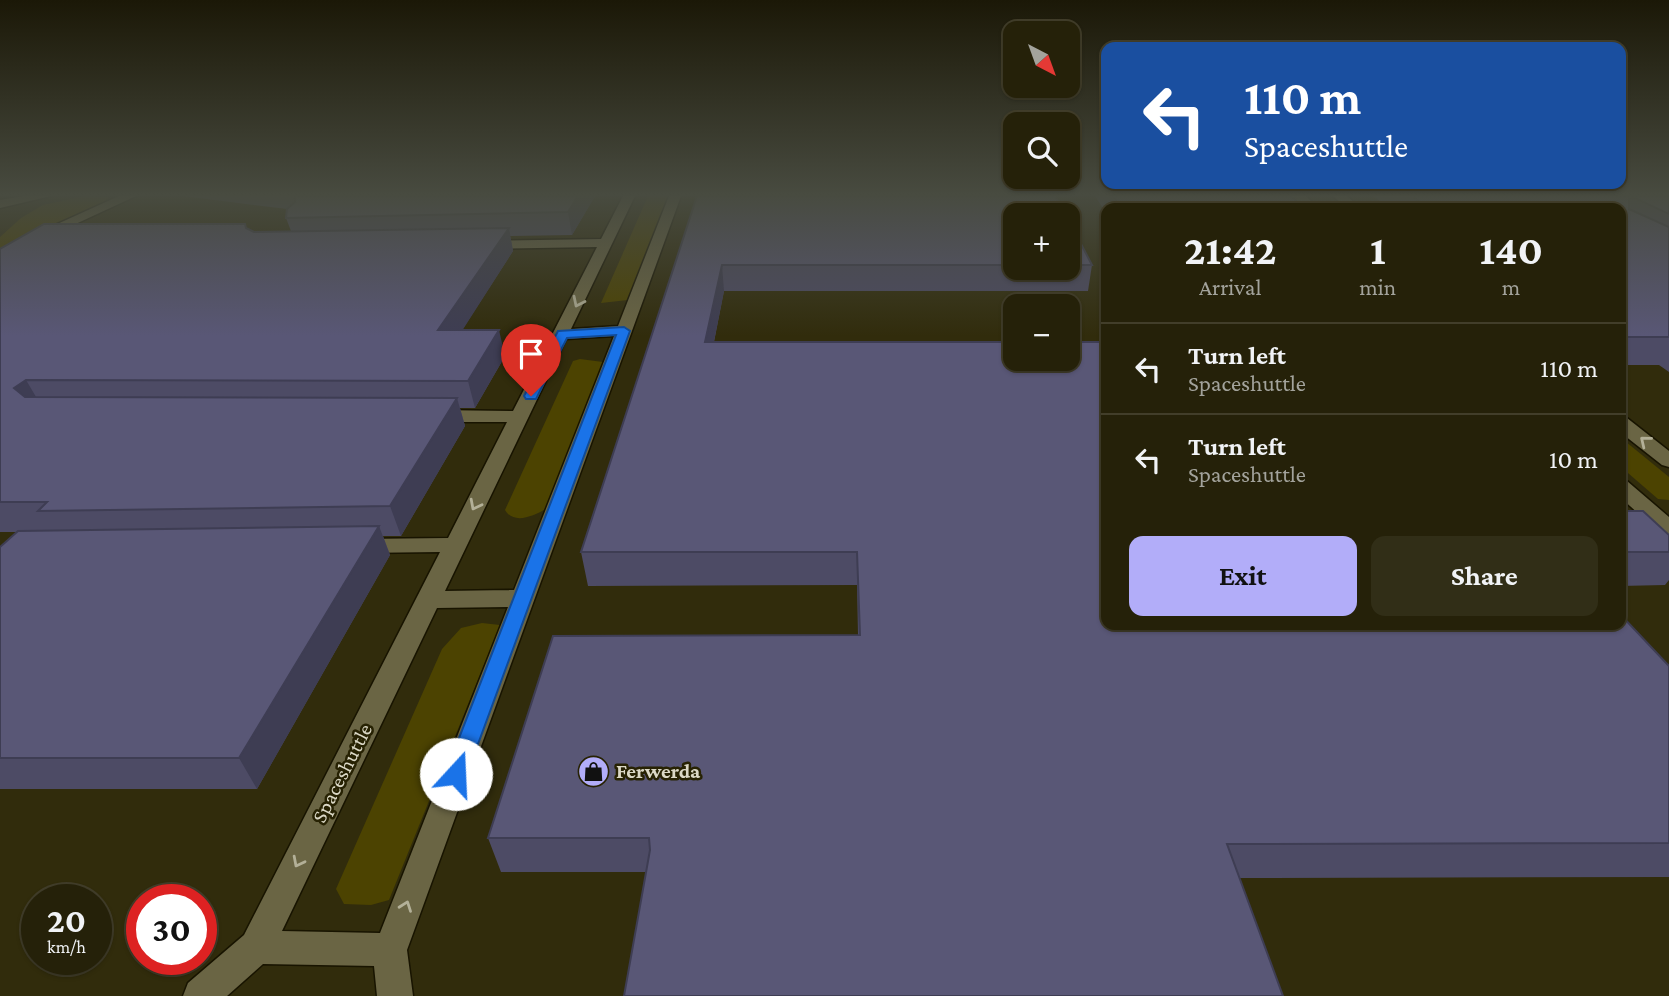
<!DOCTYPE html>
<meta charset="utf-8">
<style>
body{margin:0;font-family:"Crimson Pro",serif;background:#312e17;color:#f1f3f6;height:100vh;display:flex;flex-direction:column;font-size:26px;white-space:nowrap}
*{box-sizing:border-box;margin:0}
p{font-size:23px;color:#a3a39c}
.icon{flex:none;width:38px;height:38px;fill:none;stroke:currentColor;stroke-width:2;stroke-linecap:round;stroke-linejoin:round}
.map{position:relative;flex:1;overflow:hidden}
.details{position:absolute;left:1101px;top:203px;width:525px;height:427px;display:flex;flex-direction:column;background:#252109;border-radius:14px;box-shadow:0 2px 5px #0004,0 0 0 2px #423e2a}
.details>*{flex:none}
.guide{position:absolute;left:1101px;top:42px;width:525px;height:147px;border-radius:14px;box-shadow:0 2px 5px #0004,0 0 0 2px #423e2a;background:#1a4fa0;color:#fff;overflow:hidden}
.needle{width:46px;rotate:139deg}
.tools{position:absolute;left:1003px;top:21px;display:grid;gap:14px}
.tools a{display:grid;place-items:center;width:77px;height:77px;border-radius:14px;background:#252109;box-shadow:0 2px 5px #0004,0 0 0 2px #423e2a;font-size:35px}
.speed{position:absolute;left:21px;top:884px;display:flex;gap:14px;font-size:35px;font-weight:700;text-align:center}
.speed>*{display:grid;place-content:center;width:91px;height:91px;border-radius:50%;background:#252109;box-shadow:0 2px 5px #0004,0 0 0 2px #423e2a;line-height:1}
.speed small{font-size:18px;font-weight:400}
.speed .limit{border:10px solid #d22;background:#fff;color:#111}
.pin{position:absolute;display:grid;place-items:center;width:60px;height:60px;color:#fff;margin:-72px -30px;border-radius:50% 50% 50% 0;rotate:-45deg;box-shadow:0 0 7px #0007}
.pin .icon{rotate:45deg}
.me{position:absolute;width:77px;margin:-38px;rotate:20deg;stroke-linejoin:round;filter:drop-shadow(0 0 5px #0008)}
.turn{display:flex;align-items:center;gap:24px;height:147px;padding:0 28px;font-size:32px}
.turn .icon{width:91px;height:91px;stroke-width:2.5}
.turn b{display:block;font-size:49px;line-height:60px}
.eta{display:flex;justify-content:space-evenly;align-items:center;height:119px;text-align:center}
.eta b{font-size:42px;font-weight:700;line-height:49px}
.primary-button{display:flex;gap:14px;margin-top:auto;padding:14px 28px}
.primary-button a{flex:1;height:80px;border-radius:14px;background:#b2adf9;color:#111;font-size:28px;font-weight:700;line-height:80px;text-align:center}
.primary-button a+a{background:#312e17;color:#f1f3f6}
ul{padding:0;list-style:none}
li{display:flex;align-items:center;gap:21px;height:91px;padding:0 28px;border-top:2px solid #423e2a}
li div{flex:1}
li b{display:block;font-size:26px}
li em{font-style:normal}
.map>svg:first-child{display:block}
.green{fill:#4c4301}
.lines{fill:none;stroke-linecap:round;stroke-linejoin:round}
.minor-casing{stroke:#181400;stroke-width:3}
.minor{fill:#6a6544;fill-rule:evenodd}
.wall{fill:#4d4b65}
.shaded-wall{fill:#3e3d53}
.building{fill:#595776;stroke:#3e3d53;stroke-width:2}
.oneway{stroke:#b3b098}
.route{fill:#1a73e8;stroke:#114b97;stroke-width:2}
.labels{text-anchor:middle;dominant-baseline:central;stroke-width:5;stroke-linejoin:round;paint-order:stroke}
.near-poi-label{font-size:21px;font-weight:bold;fill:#dbd8c6;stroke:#272203;text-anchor:start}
.near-street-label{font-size:21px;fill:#dbd8c6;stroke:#272203}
</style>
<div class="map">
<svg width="1669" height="996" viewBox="0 0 1669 996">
<rect width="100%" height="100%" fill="#312c0c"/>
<path class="green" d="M85,196L108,197L102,205L0,250V237L21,218L43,205Z
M648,196H669L628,300L601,303Z
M580,359L603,362L546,509C533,516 514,525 505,510L573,361Z
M1620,437L1669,477V500L1658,499L1621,467Z
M482,623L500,625L389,900L371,905L344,904L336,889L442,649L461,628Z"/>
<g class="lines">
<defs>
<path id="minor" d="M23,196H51L0,208V200Z
M119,196H136L0,259V250Z
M623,196H635L571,329L618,326L669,196H681L407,950L413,996H377L374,966L263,964L227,996H183L188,983L244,935L440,552L359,553L351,551L348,546L351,541L359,539L448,538L507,422H436L427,416L436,410L513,411L597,247L483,249L476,245L483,241L601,239ZM614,336L514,590L445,591L566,339ZM508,607L380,933L282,931L437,608Z
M1292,196H1306L1318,208H1305Z
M1333,196H1347L1360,208H1347Z
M1620,416L1627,418L1669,451V467L1662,465L1620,432Z
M1620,479L1627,481L1669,517V536L1661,534L1620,497Z"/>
</defs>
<use href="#minor" class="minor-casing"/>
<use href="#minor" class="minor"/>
</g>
<path class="wall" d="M183,196H595L572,235L510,236L513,251L462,330L505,356L475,408H460L465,426L401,536H383L390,555L257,789H0V547L17,532H0V249L247,228L254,232L291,231L286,218L287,209Z
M697,196L1015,215V268H1068V219L1092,265L1088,291H724L714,342L1106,625L1669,666V877L1239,878L646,872H501L488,838L858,635L857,585L588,586L581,552Z
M1095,196H1291L1304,208H1106V213Z
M1373,196H1669V372L1659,365H1620V208H1389Z
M1620,511L1669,535V580L1665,585L1620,586Z"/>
<path class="shaded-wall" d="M578,196H595L572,235L568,212Z
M509,228L513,251L446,356L438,330Z
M722,265L724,291L708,371L705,342Z
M499,330L505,356L475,408L468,381Z
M26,380L42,407L31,415L14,388Z
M457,398L465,426L401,536L390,506Z
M379,526L390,555L257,789L239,758Z"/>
<path class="building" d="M295,196H578L568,212L286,218L287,209L295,202Z
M697,196H1055L1066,215H1015V265H722L705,342H1015V359H1068V342H1106V625H1620V614L1669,666V843L1227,844L1283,996H624L650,850L649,838H488L553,636L860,635L857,552H581Z
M1113,196H1291L1304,208H1121Z
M1412,196H1669V214L1633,197L1629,199V209L1669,227V337H1620V208H1428Z
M1068,219L1092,265H1068Z
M44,224H245L246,228L254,232L509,228L438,330H499L468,381L26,380L14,388L25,397L457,398L390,506L38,511L47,502H0V249Z
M1620,511H1643L1669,535V552H1620Z
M379,526L239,758H0V547L18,531Z"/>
<defs><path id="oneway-chevron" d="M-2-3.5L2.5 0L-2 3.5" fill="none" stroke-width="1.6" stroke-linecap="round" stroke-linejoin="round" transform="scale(1.75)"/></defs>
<g class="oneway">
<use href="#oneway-chevron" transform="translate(578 302) rotate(116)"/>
<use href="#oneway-chevron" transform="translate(1645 441) rotate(-141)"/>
<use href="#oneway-chevron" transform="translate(475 505) rotate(117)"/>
<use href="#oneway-chevron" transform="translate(298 862) rotate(117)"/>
<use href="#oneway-chevron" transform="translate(406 906) rotate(-70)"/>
</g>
<linearGradient id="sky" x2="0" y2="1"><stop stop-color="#1b1807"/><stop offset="0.58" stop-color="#484b40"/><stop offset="1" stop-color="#484b40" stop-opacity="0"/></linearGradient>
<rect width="1669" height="336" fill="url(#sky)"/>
<path class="route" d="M624,327L630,331L467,774L464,781L456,783L448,781L445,774L616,335L567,338L536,399H526L524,396L558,331Z"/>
<defs>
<symbol id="shop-disc" viewBox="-11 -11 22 22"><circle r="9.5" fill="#b2adf9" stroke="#272203"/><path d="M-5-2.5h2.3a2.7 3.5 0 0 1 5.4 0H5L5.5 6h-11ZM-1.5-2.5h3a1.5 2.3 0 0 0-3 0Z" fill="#111"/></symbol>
</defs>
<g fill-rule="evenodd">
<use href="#shop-disc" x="576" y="754" width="35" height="35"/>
</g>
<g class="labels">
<g class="near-poi-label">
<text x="616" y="771">Ferwerda</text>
</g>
<g class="near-street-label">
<text transform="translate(342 773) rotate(-63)">Spaceshuttle</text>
</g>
</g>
</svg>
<div class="tools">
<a><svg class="needle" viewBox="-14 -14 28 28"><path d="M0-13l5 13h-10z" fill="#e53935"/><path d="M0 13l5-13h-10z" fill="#a3a39c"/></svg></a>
<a><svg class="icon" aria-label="search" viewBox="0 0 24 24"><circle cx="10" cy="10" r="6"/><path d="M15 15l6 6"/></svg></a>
<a>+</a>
<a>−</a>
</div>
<div class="speed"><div>20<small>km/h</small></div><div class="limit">30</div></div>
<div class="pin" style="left:531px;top:396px;background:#d93025"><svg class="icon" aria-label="arrive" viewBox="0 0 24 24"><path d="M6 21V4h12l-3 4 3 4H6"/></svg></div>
<svg class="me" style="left:456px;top:774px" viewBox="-20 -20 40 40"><circle r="19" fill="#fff"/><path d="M0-13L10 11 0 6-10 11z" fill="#1a73e8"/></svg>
<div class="guide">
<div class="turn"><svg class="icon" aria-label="left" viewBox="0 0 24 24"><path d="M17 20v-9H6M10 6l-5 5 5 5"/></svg><div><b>110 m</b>Spaceshuttle</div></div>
</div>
<section class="details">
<div class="eta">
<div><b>21:42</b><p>Arrival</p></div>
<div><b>1</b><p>min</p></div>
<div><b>140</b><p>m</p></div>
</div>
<ul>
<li><svg class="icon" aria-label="left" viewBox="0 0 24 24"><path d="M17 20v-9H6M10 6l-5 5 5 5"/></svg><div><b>Turn left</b><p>Spaceshuttle</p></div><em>110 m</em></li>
<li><svg class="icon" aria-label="left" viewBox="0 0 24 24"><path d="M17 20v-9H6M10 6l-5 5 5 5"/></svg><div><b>Turn left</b><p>Spaceshuttle</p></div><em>10 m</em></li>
</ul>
<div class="primary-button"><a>Exit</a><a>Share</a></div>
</section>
</div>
